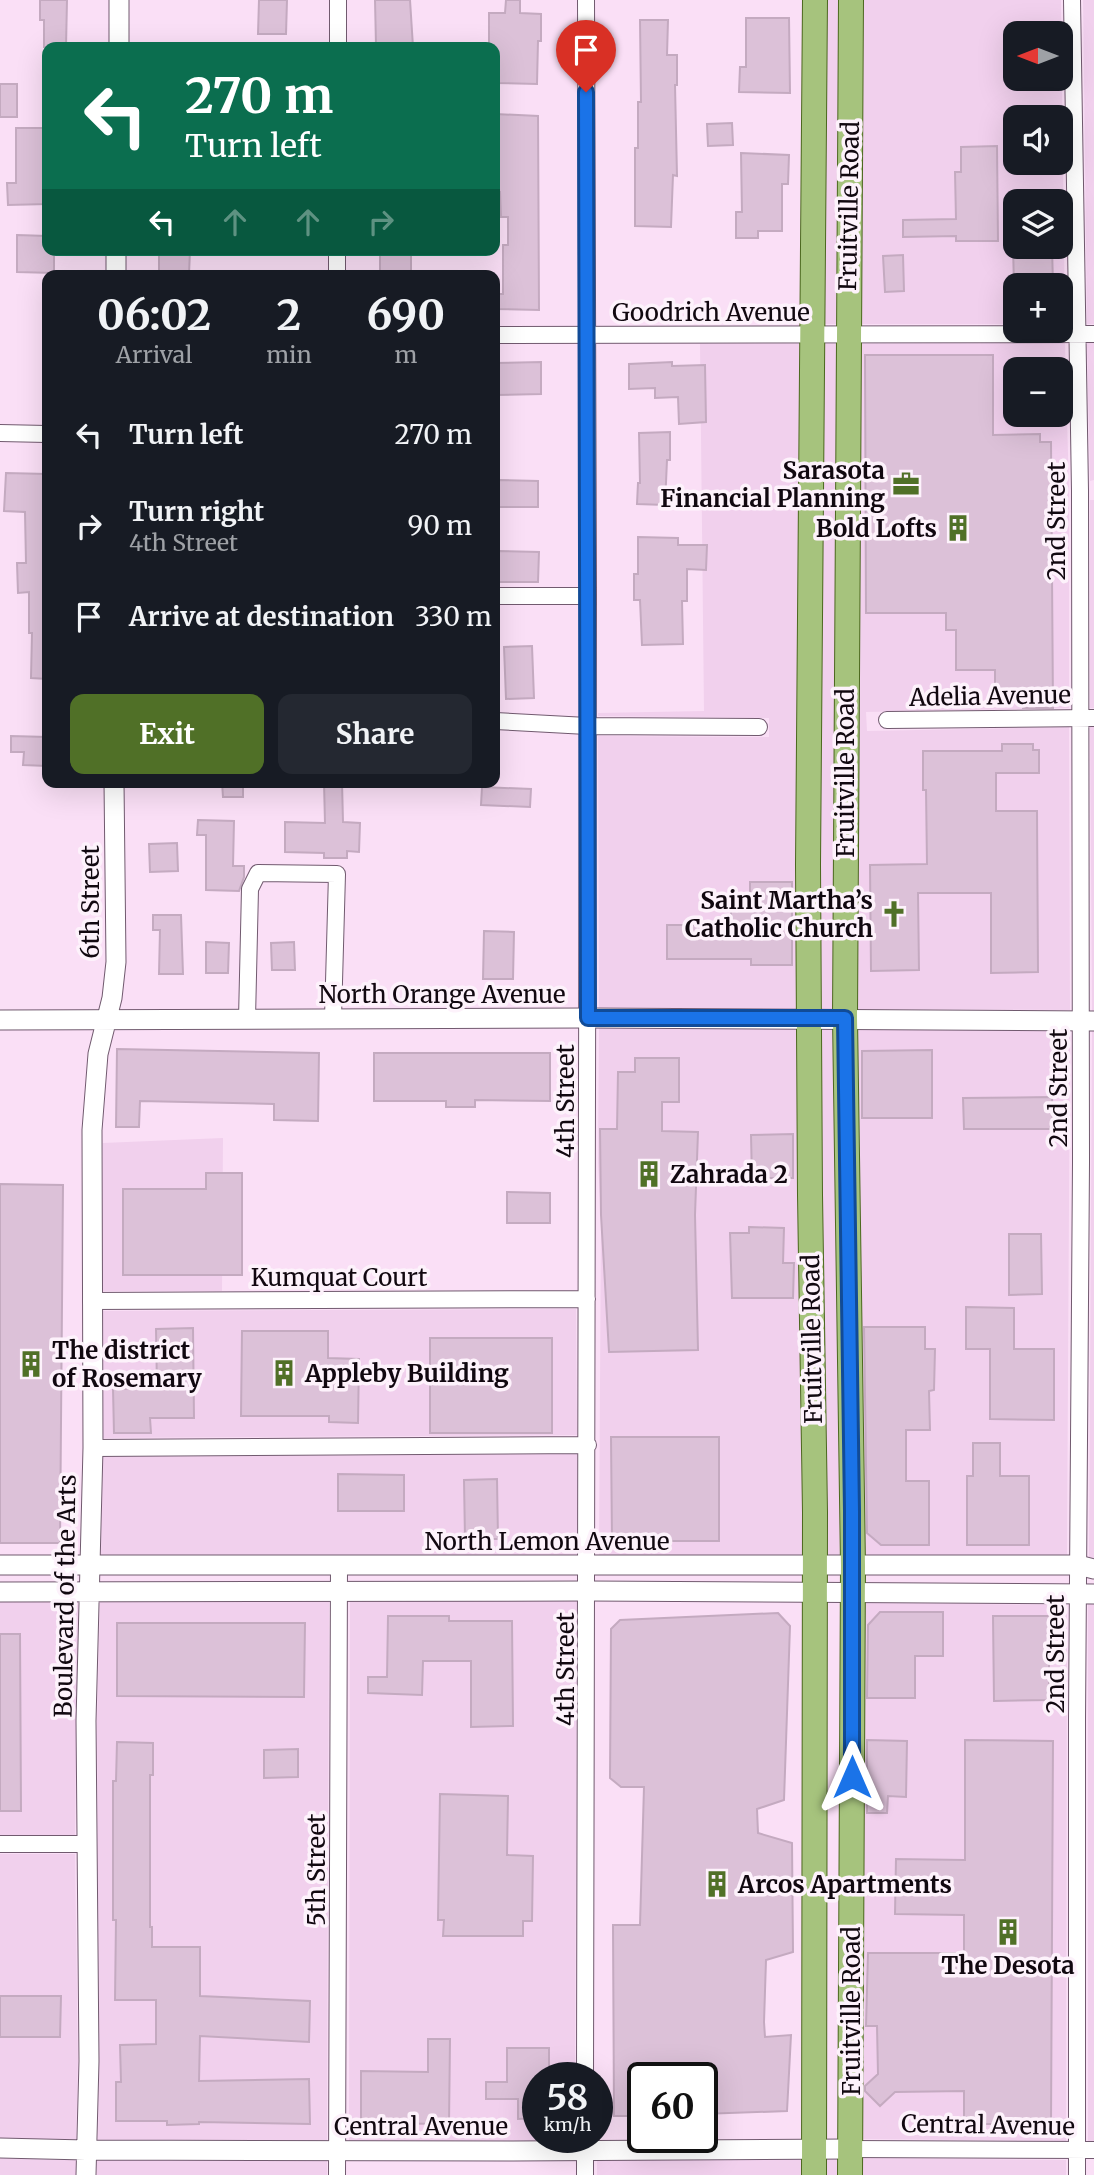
<!DOCTYPE html>
<meta charset="utf-8">
<style>
body{margin:0;font-family:Merriweather,serif;background:#242831;color:#f1f3f6;height:100vh;display:flex;flex-direction:column;font-size:26px;white-space:nowrap}
*{box-sizing:border-box;margin:0}
p{font-size:23px;color:#9ea1a6}
.icon{flex:none;width:38px;height:38px;fill:none;stroke:currentColor;stroke-width:2;stroke-linecap:round;stroke-linejoin:round}
.map{position:relative;flex:1;overflow:hidden}
.sheet{position:absolute;left:42px;top:270px;width:458px;height:518px;display:flex;flex-direction:column;background:#171b24;border-radius:14px;box-shadow:0 7px 28px #0002}
.sheet>*{flex:none}
.guide{position:absolute;left:42px;top:42px;width:458px;height:214px;border-radius:14px;box-shadow:0 7px 28px #0002;background:#0b6e4f;color:#fff;overflow:hidden}
.needle{width:46px;rotate:270deg}
.fabs{position:absolute;left:1003px;top:21px;display:grid;gap:14px}
.fabs a{display:grid;place-items:center;width:70px;height:70px;border-radius:14px;background:#171b24;box-shadow:0 7px 28px #0002;font-size:35px}
.speed{position:absolute;left:522px;top:2062px;display:flex;gap:14px;font-size:35px;font-weight:700;text-align:center}
.speed>*{display:grid;place-content:center;width:91px;height:91px;border-radius:50%;background:#171b24;box-shadow:0 7px 28px #0002;line-height:1}
.speed small{font-size:18px;font-weight:400}
.speed .limit{border:4px solid #111;border-radius:10px;background:#fff;color:#111}
.pin{position:absolute;display:grid;place-items:center;width:60px;height:60px;color:#fff;margin:-72px -30px;border-radius:50% 50% 50% 0;rotate:-45deg;box-shadow:0 0 7px #0007}
.pin .icon{rotate:45deg}
.me{position:absolute;width:77px;margin:-38px;rotate:0deg;stroke-linejoin:round;filter:drop-shadow(0 0 5px #0008)}
.turn{display:flex;align-items:center;gap:24px;height:147px;padding:0 28px;font-size:32px}
.turn .icon{width:91px;height:91px;stroke-width:2.5}
.turn b{display:block;font-size:49px;line-height:60px}
.lanes{display:flex;align-items:center;height:66px;padding:0 28px;background:#0003;justify-content:center;gap:35px;direction:ltr}
.lanes .off{opacity:.35}
.eta{display:flex;justify-content:space-evenly;align-items:center;height:119px;text-align:center}
.eta b{font-size:42px;font-weight:700;line-height:49px}
.primary-button{display:flex;gap:14px;margin-top:auto;padding:14px 28px}
.primary-button a{flex:1;height:80px;border-radius:14px;background:#507027;color:#fff;font-size:28px;font-weight:700;line-height:80px;text-align:center}
.primary-button a+a{background:#242831;color:#f1f3f6}
ul{padding:0;list-style:none}
li{display:flex;align-items:center;gap:21px;height:91px;padding:0 28px}
li div{flex:1}
li b{display:block;font-size:26px}
li em{font-style:normal}
.map>svg:first-child{display:block}
.built{fill:#f1d0ed;fill-rule:evenodd}
.building{fill:#dcc1d8;stroke:#c4aac0;stroke-width:2}
.lines{fill:none;stroke-linecap:round;stroke-linejoin:round}
.minor-casing{stroke:#715a6f;stroke-width:18}
.tertiary-casing{stroke:#715a6f;stroke-width:21}
.primary-casing{stroke:#4c681f;stroke-width:26}
.minor{stroke:#fff;stroke-width:16}
.tertiary{stroke:#fff;stroke-width:19}
.primary{stroke:#a6c37d;stroke-width:24}
.route-casing{stroke:#114b97;stroke-width:18}
.route{stroke:#1a73e8;stroke-width:12}
.labels{text-anchor:middle;dominant-baseline:central;stroke-width:7;stroke-linejoin:round;paint-order:stroke}
.street-label{font-size:24px;fill:#110810;stroke:#fdf2fb}
.poi-label{font-size:24px;font-weight:bold;fill:#110810;stroke:#fdf2fb;text-anchor:start}
</style>
<div class="map">
<svg width="1094" height="2175" viewBox="0 0 1094 2175">
<rect width="100%" height="100%" fill="#fadff6"/>
<path class="built" d="M826,0H841L837,324H823Z
M862,0H1061L1065,324H1061L1060,285H1015V324H859ZM1015,33H1060V79H1015ZM1015,117H1060V163H1015ZM1015,201H1060V247H1015Z
M1083,0H1094V324H1087Z
M1065,343L1069,491V708L866,712L867,731L1069,727L1070,1010L856,1009L859,344ZM1015,369H1060V415H1015Z
M1087,343H1094V480L1090,481Z
M700,344H801L797,1009L599,1008L598,736L769,737V718L598,716V713L704,711Z
M823,344H837L834,1009H819Z
M1090,500H1094V708H1090Z
M1090,727H1094V1011H1092Z
M599,1028H797L804,1556H599L601,1215L598,1163Z
M819,1028H834L842,1556H826Z
M856,1028L1070,1029L1067,1555L863,1556Z
M1092,1030H1094V1559L1089,1557Z
M223,1138L222,1291H101L103,1143Z
M576,1309L577,1435L103,1438L101,1311Z
M577,1454V1556L101,1555L103,1457Z
M577,1600L575,2077H537V2137L575,2138L529,2142L349,2141L350,1601Z
M78,1601L75,1835H0V1602Z
M100,1601H329L327,2141H98L99,2061L97,1721Z
M863,1603L1067,1605L1066,2141L861,2139Z
M1088,1604H1094V2141H1088Z
M0,1854H75L78,2061L76,2140L0,2138Z
M0,2158L76,2160V2175H0Z
M710,2158L803,2159V2175H597V2161Z
M861,2158L1066,2160V2175H861Z
M212,2159L327,2160V2175H97V2160Z
M824,2159H839V2175H824Z"/>
<path class="building" d="M40,0H67L66,47H44V20H40Z
M259,0H287L286,34H258Z
M375,0H410L413,47H381V45H376Z
M506,0H520V13L541,14V41H538L537,84L495,83V47H489V13H505Z
M746,18H789L790,93L739,92L740,67H746Z
M640,20H668L667,55H677V85H675L677,176L673,175L671,227L635,226V148H638V102H641Z
M0,84H17V117H0Z
M495,114L538,116L539,310L495,309V294H503V245H508V217H501L500,192H495Z
M732,123L733,145L708,146L707,124Z
M16,128H47V204L8,205L7,183H16Z
M997,146L998,241H956V236L903,237V220L956,219L955,172H961V147Z
M741,153L789,155L788,184H782V231H758V238H736V212H742Z
M17,235L47,236V250H54V273L17,272Z
M1013,247H1052L1053,285H1014Z
M159,250H190L189,274L159,273Z
M380,252H411V275H380Z
M903,255L904,291L885,292L883,256Z
M865,355H993V435L1040,434V442H1051L1053,708H1023V699H995V670H956V630H946V613H866Z
M541,362V394L495,395V363Z
M672,362V366L705,365L706,422L679,424L678,397L655,398V388L629,389V364Z
M670,432V460H667L665,505L637,504L638,483H640L639,433Z
M6,473L47,474V679L31,678L32,633H29V592L18,593L17,563H26L25,512L4,511Z
M498,480L538,481V507H497Z
M638,537L678,538V545H707L706,570L687,569V601H682L683,644L642,645L640,600H634V574H638Z
M499,551L539,552L538,582H499Z
M532,646L534,698L506,699L504,647Z
M11,736L47,737V766L23,765L24,752H11Z
M1002,744H1033V750H1039V773H996V811H1037L1038,972L991,973V893H918L919,970L871,971L870,865L927,864L926,790H923V751H1002Z
M222,782H243V797H223Z
M324,782H342L343,822L360,823L359,852L347,851V858H324V853L285,852V822L325,823Z
M482,787L531,789L530,807L481,805Z
M198,820L234,821L233,866H244V877L239,891L206,890V835H197Z
M177,843L178,871L150,872L149,844Z
M750,882H792V965H751V959H667V925H731V899H750Z
M153,915H181L183,974H159L160,930H153Z
M484,931L514,932L513,979H483Z
M206,942L229,943L228,973H206Z
M294,942L295,970H272L271,943Z
M117,1049L319,1053L318,1121L274,1120V1104L140,1101L139,1127H116Z
M932,1050V1118H862V1051Z
M374,1053H550V1101L475,1100V1107H446V1101H374Z
M635,1058H679V1102H662V1131L698,1132L695,1215L698,1350L609,1352L601,1215L600,1129H617L618,1072H635Z
M1052,1097L1053,1129H964L963,1098Z
M793,1134V1178H752L751,1135Z
M206,1173H242V1275H123V1189H206Z
M0,1184L63,1185L60,1543H0Z
M507,1192L550,1193V1223H507Z
M749,1227L784,1228L783,1263H794L793,1298H732L730,1233H749Z
M1009,1234H1041L1042,1294L1009,1295Z
M966,1307L1014,1308V1349H1054V1420L990,1419V1349H966Z
M864,1327H925V1349H935L934,1390L929,1391L930,1430H906V1481H929V1545H881L867,1533Z
M193,1328L194,1418H150L151,1433H114L113,1389L157,1388L156,1329Z
M242,1331H328V1358L359,1359L358,1423L329,1422V1416H241Z
M430,1338H552V1433H430Z
M611,1437H719V1541H612Z
M973,1443H1000V1476H1029V1545H967V1476H973Z
M338,1474L404,1475V1511H338Z
M497,1479L498,1539H465L464,1480Z
M880,1612H943V1656H915V1698H867L868,1625Z
M778,1613L790,1626L784,1800L757,1809L758,1833L792,1843L793,1952L766,1960L764,2022L765,2037L791,2035L787,2111L702,2114V2077H642V2116H614L613,1925H640L644,1787H621L610,1778L611,1629L620,1620Z
M388,1616H449V1621H512L513,1726L471,1727V1661H423L422,1695L368,1693V1677H387Z
M993,1616H1049V1700L994,1701Z
M117,1623H305L304,1697L117,1696Z
M0,1634H20L21,1811H0Z
M867,1740L907,1741L906,1797L888,1796L887,1813H867Z
M965,1740L1053,1741L1051,2124H964V2091L895,2092L880,2106L865,2091V2086L878,2074L877,2026H866L868,1953H964V1915L895,1914L896,1859L965,1860Z
M117,1742L153,1743V1775H150V1927H152V1947H200V1996L310,2001L309,2042L200,2036L199,2081L309,2079L310,2124L199,2122V2124L167,2125V2121H116V2082H121L120,2045L156,2044V2000H115L116,1920H113V1781H116Z
M298,1749V1777L264,1778V1750Z
M440,1794L508,1796L507,1855L533,1856L532,1921H523V1936H443L444,1920H438Z
M0,1996H61L60,2037H0Z
M428,2039H450L449,2124L361,2123V2071L428,2072Z
M507,2048H549V2077H537V2118L518,2119V2099H486V2082H507Z"/>
<g class="lines">
<defs>
<path id="minor" d="M1072,0L1080,491L1081,1162L1077,1719V2175
M338,47V0
M337,275V250
M495,335L1094,334
M0,433L47,434
M495,596H588
M887,720L1094,718
M495,721L587,726L759,727
M247,1019L250,889L258,873L337,874L333,1018
M91,1301L587,1299
M93,1448L588,1445
M0,1844H86
M585,2077L588,596L586,0
M849,2149L1094,2150
M337,2175L339,1566
M585,2175V2137"/>
<path id="tertiary" d="M119,47V0
M116,275V250
M0,1020L588,1018L1094,1021
M0,1565H1078L1094,1569
M0,1592L588,1591L1094,1594
M0,2148L86,2150L513,2151L849,2149
M86,2175L89,2061L86,1721L93,1448L92,1130L98,1054L112,998L116,962L114,782"/>
<path id="primary" d="M814,2175L815,1512L810,1195L808,865L815,0
M850,2175L853,1566L845,1018L851,0"/>
</defs>
<use href="#minor" class="minor-casing"/>
<use href="#tertiary" class="tertiary-casing"/>
<use href="#primary" class="primary-casing"/>
<use href="#minor" class="minor"/>
<use href="#tertiary" class="tertiary"/>
<use href="#primary" class="primary"/>
</g>
<g class="lines">
<defs>
<path id="route" d="M586,92L588,1018H845L852,1511V1777"/>
</defs>
<use href="#route" class="route-casing"/>
<use href="#route" class="route"/>
</g>
<defs>
<symbol id="office-bare" viewBox="-9 -9 18 18"><path d="M-6-3h4V-5.5h4V-3h4V5H-6ZM-1-4.5V-3h2v-1.5ZM-6 0V1H6V0Z" fill="#507027" stroke="#fdf2fb" stroke-width="2.5" paint-order="stroke"/></symbol>
<symbol id="building-bare" viewBox="-9 -9 18 18"><path d="M-4-6H4V6H1V3H-1V6H-4ZM-2.5-4.3h1.7v1.8h-1.7ZM.8-4.3h1.7v1.8H.8ZM-2.5-1h1.7V.8h-1.7ZM.8-1h1.7V.8H.8Z" fill="#507027" stroke="#fdf2fb" stroke-width="2.5" paint-order="stroke"/></symbol>
<symbol id="church-bare" viewBox="-9 -9 18 18"><path d="M-1.2-6h2.4v3.5h3.3v2.4h-3.3V6h-2.4V-.1h-3.3v-2.4h3.3Z" fill="#507027" stroke="#fdf2fb" stroke-width="2.5" paint-order="stroke"/></symbol>
</defs>
<g fill-rule="evenodd">
<use href="#office-bare" x="887" y="465" width="38" height="38"/>
<use href="#building-bare" x="939" y="509" width="38" height="38"/>
<use href="#church-bare" x="875" y="895" width="38" height="38"/>
<use href="#building-bare" x="630" y="1155" width="38" height="38"/>
<use href="#building-bare" x="12" y="1345" width="38" height="38"/>
<use href="#building-bare" x="265" y="1354" width="38" height="38"/>
<use href="#building-bare" x="698" y="1865" width="38" height="38"/>
<use href="#building-bare" x="989" y="1913" width="38" height="38"/>
</g>
<g class="labels">
<g class="street-label">
<text transform="translate(849 206) rotate(-89)">Fruitville Road</text>
<text x="711" y="312">Goodrich Avenue</text>
<text transform="translate(1056 521) rotate(-90)">2nd Street</text>
<text transform="translate(990 696) rotate(-1)">Adelia Avenue</text>
<text transform="translate(845 773) rotate(-90)">Fruitville Road</text>
<text transform="translate(90 902) rotate(-90)">6th Street</text>
<text x="442" y="994">North Orange Avenue</text>
<text transform="translate(1058 1088) rotate(-90)">2nd Street</text>
<text transform="translate(565 1101) rotate(-90)">4th Street</text>
<text x="339" y="1277">Kumquat Court</text>
<text transform="translate(812 1339) rotate(-91)">Fruitville Road</text>
<text x="547" y="1541">North Lemon Avenue</text>
<text transform="translate(65 1596) rotate(-89)">Boulevard of the Arts</text>
<text transform="translate(1055 1654) rotate(-90)">2nd Street</text>
<text transform="translate(565 1669) rotate(-90)">4th Street</text>
<text transform="translate(316 1870) rotate(-90)">5th Street</text>
<text transform="translate(851 2011) rotate(-90)">Fruitville Road</text>
<text transform="translate(988 2125) rotate(1)">Central Avenue</text>
<text x="421" y="2126">Central Avenue</text>
</g>
<g class="poi-label">
<text x="885" y="470" text-anchor="end">Sarasota<tspan x="885" dy="28">Financial Planning</tspan></text>
<text x="937" y="528" text-anchor="end">Bold Lofts</text>
<text x="873" y="900" text-anchor="end">Saint Martha’s<tspan x="873" dy="28">Catholic Church</tspan></text>
<text x="670" y="1174">Zahrada 2</text>
<text x="52" y="1350">The district<tspan x="52" dy="28">of Rosemary</tspan></text>
<text x="305" y="1373">Appleby Building</text>
<text x="738" y="1884">Arcos Apartments</text>
<text x="1008" y="1965" text-anchor="middle">The Desota</text>
</g>
</g>
</svg>
<div class="fabs">
<a><svg class="needle" viewBox="-14 -14 28 28"><path d="M0-13l5 13h-10z" fill="#e53935"/><path d="M0 13l5-13h-10z" fill="#9ea1a6"/></svg></a>
<a><svg class="icon" aria-label="sound" viewBox="0 0 24 24"><path d="M4 9h4l5-4v14l-5-4H4zM17 9q2 3 0 6"/></svg></a>
<a><svg class="icon" aria-label="layers" viewBox="0 0 24 24"><path d="M12 4l9 5-9 5-9-5zM3 14l9 5 9-5"/></svg></a>
<a>+</a>
<a>−</a>
</div>
<div class="speed"><div>58<small>km/h</small></div><div class="limit">60</div></div>
<div class="pin" style="left:586px;top:92px;background:#d93025"><svg class="icon" aria-label="arrive" viewBox="0 0 24 24"><path d="M6 21V4h12l-3 4 3 4H6"/></svg></div>
<svg class="me" style="left:852px;top:1777px" viewBox="-20 -20 40 40"><path d="M0-17L14 15 0 8-14 15z" fill="#1a73e8" stroke="#fff" stroke-width="4"/></svg>
<div class="guide">
<div class="turn"><svg class="icon" aria-label="left" viewBox="0 0 24 24"><path d="M17 20v-9H6M10 6l-5 5 5 5"/></svg><div><b>270 m</b>Turn left</div></div>
<div class="lanes"><svg class="icon" aria-label="left" viewBox="0 0 24 24"><path d="M17 20v-9H6M10 6l-5 5 5 5"/></svg><svg class="icon off" aria-label="ahead" viewBox="0 0 24 24"><path d="M12 20V5M6 11l6-6 6 6"/></svg><svg class="icon off" aria-label="ahead" viewBox="0 0 24 24"><path d="M12 20V5M6 11l6-6 6 6"/></svg><svg class="icon off" aria-label="right" viewBox="0 0 24 24"><path d="M7 20v-9h11M14 6l5 5-5 5"/></svg></div>
</div>
<section class="sheet">
<div class="eta">
<div><b>06:02</b><p>Arrival</p></div>
<div><b>2</b><p>min</p></div>
<div><b>690</b><p>m</p></div>
</div>
<ul>
<li><svg class="icon" aria-label="left" viewBox="0 0 24 24"><path d="M17 20v-9H6M10 6l-5 5 5 5"/></svg><div><b>Turn left</b></div><em>270 m</em></li>
<li><svg class="icon" aria-label="right" viewBox="0 0 24 24"><path d="M7 20v-9h11M14 6l5 5-5 5"/></svg><div><b>Turn right</b><p>4th Street</p></div><em>90 m</em></li>
<li><svg class="icon" aria-label="arrive" viewBox="0 0 24 24"><path d="M6 21V4h12l-3 4 3 4H6"/></svg><div><b>Arrive at destination</b></div><em>330 m</em></li>
</ul>
<div class="primary-button"><a>Exit</a><a>Share</a></div>
</section>
</div>
